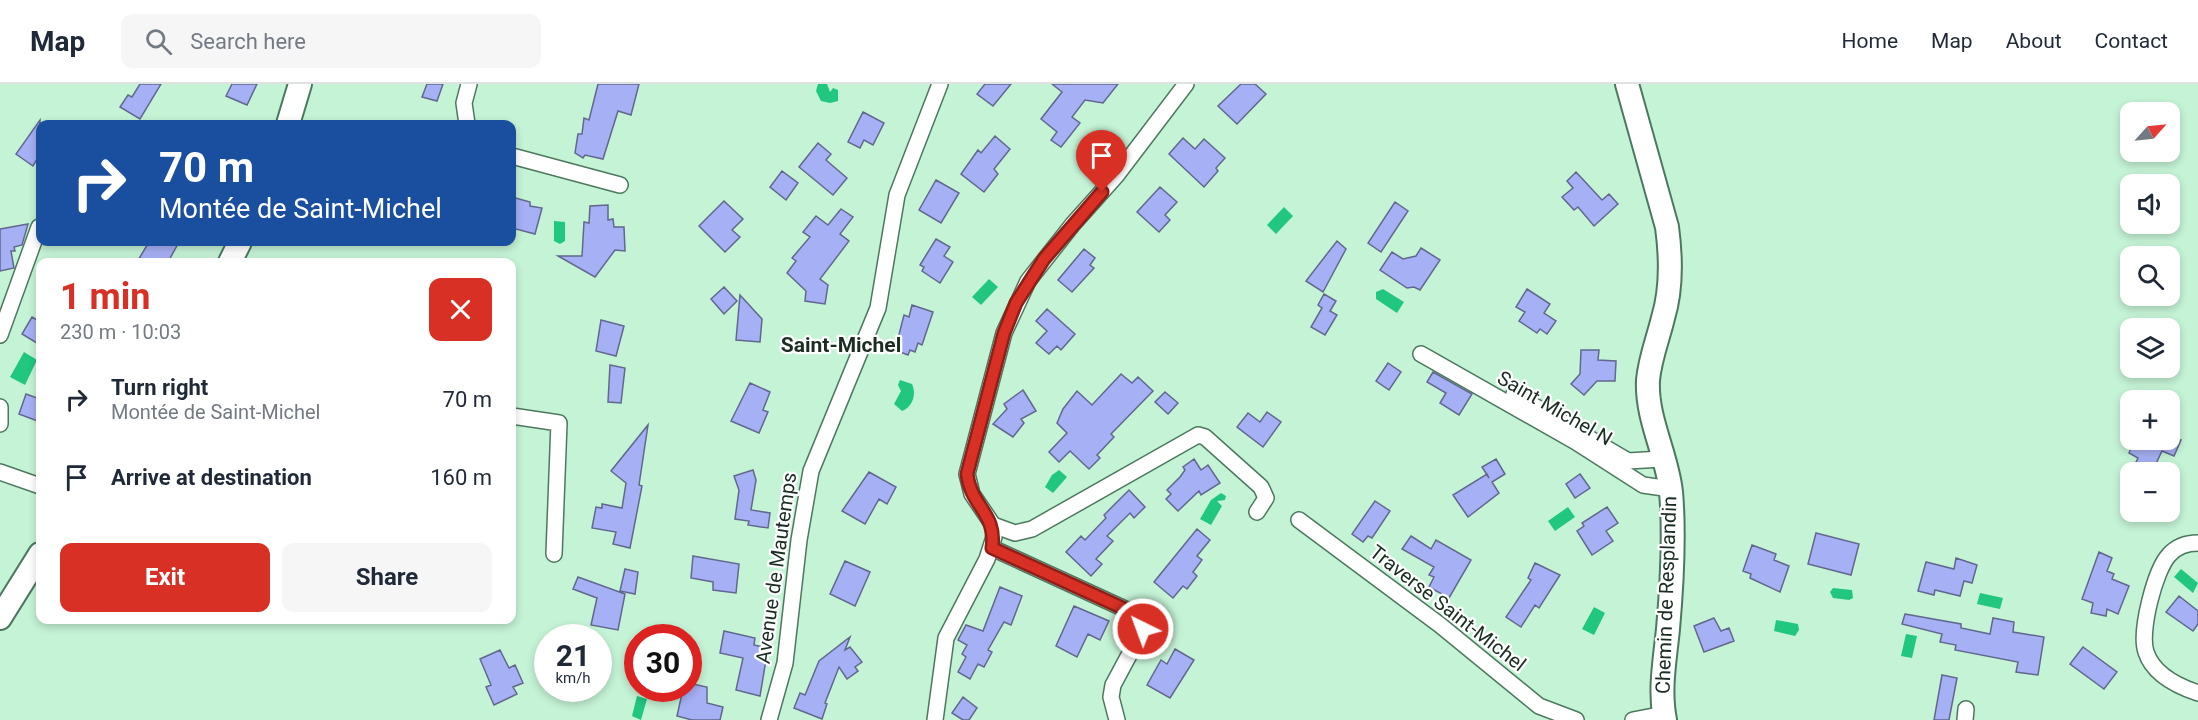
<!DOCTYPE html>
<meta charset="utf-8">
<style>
body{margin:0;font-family:Roboto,sans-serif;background:#f6f6f7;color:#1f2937;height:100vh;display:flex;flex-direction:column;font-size:22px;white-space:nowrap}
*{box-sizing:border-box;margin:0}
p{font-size:20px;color:#747a83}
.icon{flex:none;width:33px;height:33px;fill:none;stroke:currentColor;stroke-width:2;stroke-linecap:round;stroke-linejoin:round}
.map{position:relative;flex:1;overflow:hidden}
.details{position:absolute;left:36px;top:174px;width:480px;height:366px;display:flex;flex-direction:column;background:#fff;border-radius:12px;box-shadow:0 3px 9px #0003}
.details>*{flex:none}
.guide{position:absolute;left:36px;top:36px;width:480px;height:126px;border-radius:12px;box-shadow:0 3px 9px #0003;background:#1a4fa0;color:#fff;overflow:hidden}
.needle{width:39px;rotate:63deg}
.tools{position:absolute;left:2120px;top:18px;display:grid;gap:12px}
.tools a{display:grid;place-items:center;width:60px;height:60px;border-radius:12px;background:#fff;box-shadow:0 3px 9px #0003;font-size:30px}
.speed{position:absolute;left:534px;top:540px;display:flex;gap:12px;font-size:30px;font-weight:700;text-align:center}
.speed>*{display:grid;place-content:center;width:78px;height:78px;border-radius:50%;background:#fff;box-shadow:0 3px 9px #0003;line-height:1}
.speed small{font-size:15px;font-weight:400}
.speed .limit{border:9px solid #d22;background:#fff;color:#111}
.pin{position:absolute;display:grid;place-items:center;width:51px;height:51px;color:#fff;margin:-62px -26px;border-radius:50% 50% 50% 0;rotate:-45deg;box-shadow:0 0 6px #0007}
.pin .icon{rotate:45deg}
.me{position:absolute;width:66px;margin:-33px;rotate:318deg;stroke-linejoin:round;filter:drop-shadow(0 0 4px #0008)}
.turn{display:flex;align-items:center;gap:21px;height:126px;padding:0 24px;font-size:27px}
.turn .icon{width:78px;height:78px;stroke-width:2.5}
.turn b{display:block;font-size:42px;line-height:51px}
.round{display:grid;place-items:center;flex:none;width:63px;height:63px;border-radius:12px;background:#f6f6f7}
.summary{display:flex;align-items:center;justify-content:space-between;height:102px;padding:0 24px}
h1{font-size:36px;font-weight:700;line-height:45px;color:#d93025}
.cta{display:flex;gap:12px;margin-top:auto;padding:12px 24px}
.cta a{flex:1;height:69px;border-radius:12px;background:#d93025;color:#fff;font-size:24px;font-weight:700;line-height:69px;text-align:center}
.cta a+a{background:#f6f6f7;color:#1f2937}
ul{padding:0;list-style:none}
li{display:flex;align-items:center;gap:18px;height:78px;padding:0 24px}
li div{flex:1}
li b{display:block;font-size:22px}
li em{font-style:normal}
header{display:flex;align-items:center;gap:36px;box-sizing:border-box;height:84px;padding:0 30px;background:#fff;border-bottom:2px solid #e0e1e3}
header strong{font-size:28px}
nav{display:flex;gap:33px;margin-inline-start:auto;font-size:21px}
.search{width:420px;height:54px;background:#f6f6f7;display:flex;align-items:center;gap:15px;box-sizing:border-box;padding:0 21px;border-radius:12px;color:#747a83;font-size:22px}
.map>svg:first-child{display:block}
.water{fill:#21c67f}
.building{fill:#a6b0f4;stroke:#62678e;stroke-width:1.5}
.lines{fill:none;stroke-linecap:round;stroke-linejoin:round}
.street-casing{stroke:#4d785f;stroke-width:18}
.secondary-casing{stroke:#4d785f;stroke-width:26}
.street{stroke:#fff;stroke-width:15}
.secondary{stroke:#fff;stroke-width:22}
.route-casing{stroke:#8d1f18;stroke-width:15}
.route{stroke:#d93025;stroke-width:10}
.labels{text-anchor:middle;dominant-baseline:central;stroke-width:4.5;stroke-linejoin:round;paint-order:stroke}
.street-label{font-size:20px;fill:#1b2d22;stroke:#fff}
.neighbourhood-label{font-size:21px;font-weight:bold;fill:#1b2d22;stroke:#fff}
</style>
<header>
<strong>Map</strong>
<div class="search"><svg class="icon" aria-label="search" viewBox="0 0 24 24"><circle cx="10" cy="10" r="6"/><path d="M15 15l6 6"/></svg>Search here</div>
<nav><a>Home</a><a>Map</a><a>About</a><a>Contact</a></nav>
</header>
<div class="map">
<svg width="2198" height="636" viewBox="0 0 2198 636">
<rect width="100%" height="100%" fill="#c5f3d6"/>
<path class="water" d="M818,0H827L830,8L833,4L838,6V17L830,19L821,17L816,7Z
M1284,123L1293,132L1276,150L1267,141Z
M554,137L565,138V157L560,160L554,157Z
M989,195L998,203L981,221L972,213Z
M1383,205L1404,218L1397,229L1376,215V208Z
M24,268L37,276L25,301L10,293Z
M900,296L912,300C917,311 912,323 902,327L894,320L901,307L898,301Z
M1059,386L1067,393L1053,409L1045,403L1052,391Z
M1221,409L1226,412L1225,416L1217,417L1222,422L1211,441L1200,435L1211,416Z
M1568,423L1575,433L1555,447L1548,437Z
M2181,485L2198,499L2193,509L2174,493Z
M1833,504L1852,506L1853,514L1849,516L1833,514L1830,508Z
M1980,509L2003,514L2000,525L1977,520Z
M1594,523L1605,529L1594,551L1582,545Z
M1776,536L1798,540L1799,546L1795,552L1774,547Z
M1906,550L1917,552L1912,574L1901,572Z
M637,612L647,615L641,636L632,632Z"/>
<path class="building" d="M140,0H161L140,35L120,23L128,11L132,13Z
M232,0H257L247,21L226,12Z
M427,0H443L437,17L422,13Z
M598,0H639L631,31L618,27L603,75L585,71L583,74L575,69L578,50H582L584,34L589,36Z
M985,0H1011L993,22L977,10Z
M1052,0H1118L1103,19L1085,16L1072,33L1080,39L1061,63L1051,56L1057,48L1041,35L1062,8Z
M1241,0H1255L1266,10L1237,40L1218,22Z
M863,28L884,39L873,61L864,56L860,64L848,58Z
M40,36V70L33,82L16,70Z
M995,52L1010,65L994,85L998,90L984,108L961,90L978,66L981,69Z
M1183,54L1195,65L1204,55L1225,74L1216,84L1218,87L1204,103L1169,70Z
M818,59L831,70L826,76L847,94L833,111L799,83Z
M782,87L798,99L786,116L770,103Z
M1576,88L1602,116L1609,110L1618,120L1594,142L1578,123L1574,126L1562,113L1573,104L1567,97Z
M936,96L959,109L941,139L919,126Z
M1160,103L1177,118L1165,131L1170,136L1159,148L1137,128Z
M512,113L530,118V122L542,124L535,150L512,144Z
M724,117L743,135L732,146L740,153L725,168L699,142Z
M1395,118L1408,127L1381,168L1368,159Z
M608,121V136L613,135L614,143H624L625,167L615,166L595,193L558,172H582L584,138L589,139L590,122Z
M841,125L853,133L840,150L849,157L820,195L828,201L825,220L805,217L806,207L787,189L796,177L792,174L810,153L803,148L816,132L828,141Z
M28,140L22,161L14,163L15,167H11L14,184L0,187V145Z
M936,155L950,163L944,172L953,178L940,199L922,187L924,183L920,181Z
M1337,157L1346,165L1323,208L1306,197Z
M149,158H179L168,178H137Z
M1421,164L1440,176L1420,206L1414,203L1407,204L1380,186L1392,168L1403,175L1416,172Z
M1084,165L1095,174L1090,181L1094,184L1072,208L1058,196Z
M724,203L737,217L724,230L711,215Z
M1527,205L1550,220L1544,229L1556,237L1547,250L1540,245L1537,249L1519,237L1525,228L1516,223Z
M1324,210L1336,217L1330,227L1337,231L1325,251L1311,243L1322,224L1318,221Z
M740,211L762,235L760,258L736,256Z
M912,221L933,228L922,261L918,259L915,268L910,266L908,271L895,266L904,231L909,233Z
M1047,225L1075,250L1061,266L1057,262L1049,270L1036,259L1047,247L1036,237Z
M32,233L40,238V261L22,250Z
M601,236L624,242L616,272L596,267Z
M1581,266H1599L1598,276L1616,277L1615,297H1597L1584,311L1571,300L1580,290Z
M1388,279L1401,288L1389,306L1376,297Z
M610,281L625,284L621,319L608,318Z
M1433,288L1472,310L1459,331L1440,319L1446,309L1427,298Z
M1121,290L1132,299L1138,293L1153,307L1111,350L1114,353L1097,371L1100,374L1089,385L1070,367L1059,378L1049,368L1067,349L1057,339L1063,325L1077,307L1092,321Z
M750,299L770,308L763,326L768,328L759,349L731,337Z
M1023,306L1036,327L1021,335L1024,339L1013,353L993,340L1007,325L1004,320Z
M1165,308L1178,319L1168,330L1155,318Z
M26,310L40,315V338L19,330Z
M1267,328L1281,338L1263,363L1237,343L1248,329L1260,338Z
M648,341L639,401L642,402L630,464L613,460L616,448L592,444L596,423L602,424V420L622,424L626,399L611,387Z
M2135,356H2181L2174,372L2162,367L2152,388L2134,382L2138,374L2129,369Z
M1194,375L1201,386L1208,381L1220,399L1201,411L1199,407L1178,427L1166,415L1171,410L1167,406L1180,393L1185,386L1183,383Z
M1496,375L1505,390L1492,398L1499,409L1468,433L1453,411L1487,390L1489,394L1482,383Z
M753,386L756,396L751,426L770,429L768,444L748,441L749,437L735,435L739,406L734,392Z
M869,388L896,403L887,420L879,415L865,440L842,427Z
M1580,390L1590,404L1575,414L1566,400Z
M1129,406L1145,423L1134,434L1130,429L1107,452L1113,457L1096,475L1102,480L1091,492L1066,468L1081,452L1085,456L1106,434L1104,431Z
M1375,417L1390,427L1372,454L1368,452L1363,458L1352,450Z
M1607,423L1618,439L1606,447L1613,457L1592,471L1577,447L1584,442L1582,439Z
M1197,445L1210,456L1197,472L1202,476L1193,488L1197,492L1187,505L1183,502L1173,514L1154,498Z
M1816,449L1859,460L1851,491L1808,480Z
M1411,452L1431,465L1436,456L1471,476L1449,514L1429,503L1434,493L1429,491L1434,483L1402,465Z
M1752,461L1776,470L1774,476L1789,482L1780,508L1750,494L1751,490L1743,487Z
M2099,468L2112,474L2107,487L2114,490L2112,495L2129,502L2118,530L2107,525L2106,532L2091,529L2093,519L2082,515Z
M693,472L739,480L736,509L713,506V498L691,494Z
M1956,474L1977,481L1972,499L1964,497L1960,512L1935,506L1934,511L1918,507L1926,478L1954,485Z
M845,477L870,488L855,522L830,510Z
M1535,479L1560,491L1539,524L1535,521L1521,543L1506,533L1531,496L1528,494Z
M625,485L638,488L635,510L620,507Z
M578,493L625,510L618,546L591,541L597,514L573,505Z
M1000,503L1022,512L1011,541L1004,538L988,566L992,568L984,583L978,580L970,595L958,588L966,573L962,570L967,561L958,556L966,541L983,547Z
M2179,512L2198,527V540L2193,547L2166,528Z
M1074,522L1109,537L1100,556L1088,550L1077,573L1056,562Z
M1905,530L1961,540V544L1990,550L1993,534L2014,538L2013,548L2044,553L2038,591L2016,588L2018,578L1955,566L1956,561L1940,558L1942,550L1902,540Z
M1714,534L1721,547L1729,544L1734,557L1704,568L1694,542Z
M724,547L755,554L754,561L768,564L760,612L736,606L743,574L720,569Z
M850,553L845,566L850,563L862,578L855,583L858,587L847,595L839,583L825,619L827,620L822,635L794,624L800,609L805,611L819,577Z
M2083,563L2117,588L2104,605L2070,580Z
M1175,565L1194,576L1170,614L1147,601L1161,576L1167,580Z
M500,566L509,584L515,581L523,599L513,603L517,610L494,621L486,603L491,601L480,575Z
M1942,591L1957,594L1949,636H1934Z
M688,599L707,603V619L723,623L720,636H692L677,632L683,605L688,607Z
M963,613L977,624L969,636H963L952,629Z"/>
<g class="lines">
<defs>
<path id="street" d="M467,40L464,19L469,0
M512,72L620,101
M0,251L39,143
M1421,270L1576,358L1643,401L1671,405
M1514,310L1628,377L1662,375
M0,323V340
M512,332L559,339L554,470
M0,388L40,402
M1299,436L1440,541L1539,622L1576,636
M993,441L1015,449L1032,445L1198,351L1205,353L1261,403L1266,414L1257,428
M2198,459C2187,459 2176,463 2169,471C2155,486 2139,548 2146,568C2153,590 2177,602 2198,609
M992,464L1138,531L1143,537V545L1113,601L1111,613L1117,636
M769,636L785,579L799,456L811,387L878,224L897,111L940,0
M935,636L946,554L987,475L994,453L993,441L972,410L967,390L1004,249L1028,197L1073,140L1116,92L1186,0
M1633,636L1664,630
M1965,636L1966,625"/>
<path id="secondary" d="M1627,0L1667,143C1671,173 1672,205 1663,234C1658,255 1650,274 1648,296C1646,335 1667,370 1671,408C1675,453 1672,500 1668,545C1665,575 1659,606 1665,636
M288,40L300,0
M230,178L240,158
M0,534L40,470"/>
</defs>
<use href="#street" class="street-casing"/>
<use href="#secondary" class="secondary-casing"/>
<use href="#street" class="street"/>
<use href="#secondary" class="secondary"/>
</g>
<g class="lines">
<defs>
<path id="route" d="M1102,108L1044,175L1016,219L1004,249L967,390C971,423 997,429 992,464L1138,531L1143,537V545"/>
</defs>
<use href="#route" class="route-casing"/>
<use href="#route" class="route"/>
</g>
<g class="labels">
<g class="street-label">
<text transform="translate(1555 324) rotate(30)">Saint Michel N</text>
<text transform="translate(776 484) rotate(-82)">Avenue de Mautemps</text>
<text transform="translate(1666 511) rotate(-88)">Chemin de Resplandin</text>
<text transform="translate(1448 524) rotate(38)">Traverse Saint-Michel</text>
</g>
<g class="neighbourhood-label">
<text x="841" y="261">Saint-Michel</text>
</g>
</g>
</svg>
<div class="tools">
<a><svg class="needle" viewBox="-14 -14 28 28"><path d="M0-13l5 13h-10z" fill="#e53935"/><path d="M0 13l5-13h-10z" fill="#747a83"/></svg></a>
<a><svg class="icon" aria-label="sound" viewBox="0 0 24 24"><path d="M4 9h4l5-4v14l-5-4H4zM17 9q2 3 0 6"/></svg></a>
<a><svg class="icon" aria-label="search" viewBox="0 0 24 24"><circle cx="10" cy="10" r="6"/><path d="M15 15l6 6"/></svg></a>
<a><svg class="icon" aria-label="layers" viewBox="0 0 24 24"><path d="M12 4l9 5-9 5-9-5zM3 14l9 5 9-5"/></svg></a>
<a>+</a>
<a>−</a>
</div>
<div class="speed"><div>21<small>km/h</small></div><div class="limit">30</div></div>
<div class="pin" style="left:1102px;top:108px;background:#d93025"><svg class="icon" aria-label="arrive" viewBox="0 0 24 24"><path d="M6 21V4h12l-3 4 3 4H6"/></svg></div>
<svg class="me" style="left:1143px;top:545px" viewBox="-20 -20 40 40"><circle r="17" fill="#d93025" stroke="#fff" stroke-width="3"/><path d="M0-11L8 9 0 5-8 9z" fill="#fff"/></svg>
<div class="guide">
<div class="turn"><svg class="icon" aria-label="right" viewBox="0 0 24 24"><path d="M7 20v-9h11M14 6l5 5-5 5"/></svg><div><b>70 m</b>Montée de Saint-Michel</div></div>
</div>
<section class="details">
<div class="summary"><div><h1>1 min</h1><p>230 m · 10:03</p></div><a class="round" style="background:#d93025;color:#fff"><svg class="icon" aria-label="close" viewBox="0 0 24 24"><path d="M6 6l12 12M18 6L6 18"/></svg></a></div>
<ul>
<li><svg class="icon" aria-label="right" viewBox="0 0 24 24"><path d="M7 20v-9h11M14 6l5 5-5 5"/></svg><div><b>Turn right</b><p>Montée de Saint-Michel</p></div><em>70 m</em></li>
<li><svg class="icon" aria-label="arrive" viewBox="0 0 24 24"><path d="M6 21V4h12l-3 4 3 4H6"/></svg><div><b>Arrive at destination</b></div><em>160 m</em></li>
</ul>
<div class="cta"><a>Exit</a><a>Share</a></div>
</section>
</div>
